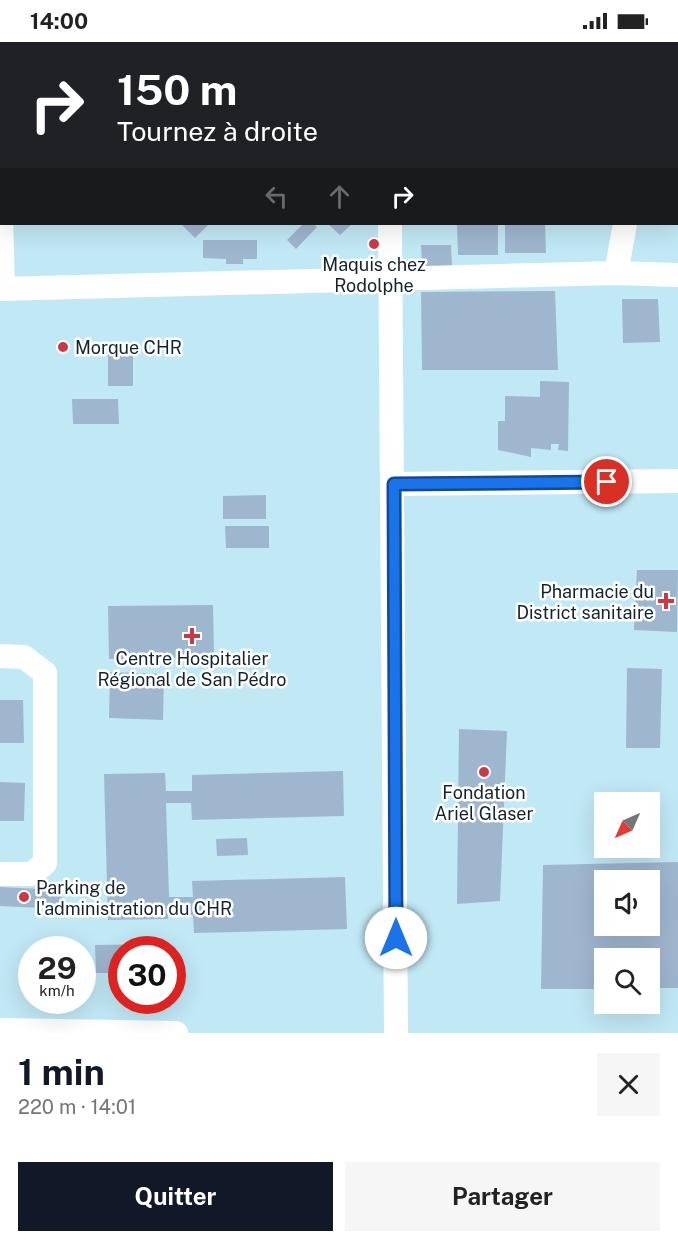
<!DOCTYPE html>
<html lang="fr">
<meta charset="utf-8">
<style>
body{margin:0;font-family:"Public Sans",sans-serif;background:#f6f6f6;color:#222;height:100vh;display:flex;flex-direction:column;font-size:22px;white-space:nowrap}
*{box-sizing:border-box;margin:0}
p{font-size:20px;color:#767676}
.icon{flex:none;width:33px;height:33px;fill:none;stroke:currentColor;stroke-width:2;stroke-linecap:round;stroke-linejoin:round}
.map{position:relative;height:991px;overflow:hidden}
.side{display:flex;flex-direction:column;background:#fff;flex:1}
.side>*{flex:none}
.banner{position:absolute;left:0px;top:0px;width:678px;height:183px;box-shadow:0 6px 24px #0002;background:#202124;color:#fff;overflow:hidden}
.needle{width:39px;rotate:225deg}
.tools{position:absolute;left:594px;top:750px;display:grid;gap:12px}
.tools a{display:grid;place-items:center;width:66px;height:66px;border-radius:0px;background:#fff;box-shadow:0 6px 24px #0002;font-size:30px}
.speed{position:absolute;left:18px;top:894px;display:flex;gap:12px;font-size:30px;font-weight:700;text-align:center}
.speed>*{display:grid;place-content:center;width:78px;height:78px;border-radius:50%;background:#fff;box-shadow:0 6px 24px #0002;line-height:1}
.speed small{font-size:15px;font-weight:400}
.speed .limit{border:9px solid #d22;background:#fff;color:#111}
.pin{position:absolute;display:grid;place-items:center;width:51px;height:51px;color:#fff;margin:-26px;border:3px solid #fff;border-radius:50%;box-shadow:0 2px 6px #0007}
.me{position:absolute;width:66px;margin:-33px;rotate:0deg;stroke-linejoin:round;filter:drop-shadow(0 0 4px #0008)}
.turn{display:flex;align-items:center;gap:21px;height:126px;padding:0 18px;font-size:27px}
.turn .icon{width:78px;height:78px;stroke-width:2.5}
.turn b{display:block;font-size:42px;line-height:51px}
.lanes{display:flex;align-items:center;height:57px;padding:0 18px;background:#0003;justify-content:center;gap:30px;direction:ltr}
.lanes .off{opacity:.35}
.round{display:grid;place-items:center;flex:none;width:63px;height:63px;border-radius:0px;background:#f6f6f6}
.summary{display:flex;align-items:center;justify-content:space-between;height:102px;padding:0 18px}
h1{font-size:36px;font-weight:700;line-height:45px;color:#111827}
.action{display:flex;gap:12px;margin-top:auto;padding:12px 18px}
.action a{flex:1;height:69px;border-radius:0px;background:#111827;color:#fff;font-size:24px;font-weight:700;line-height:69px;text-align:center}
.action a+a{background:#f6f6f6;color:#222}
.status{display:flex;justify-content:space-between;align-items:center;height:42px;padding:0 30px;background:#fff;direction:ltr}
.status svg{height:16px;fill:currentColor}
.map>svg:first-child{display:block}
.building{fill:#9fb6cf;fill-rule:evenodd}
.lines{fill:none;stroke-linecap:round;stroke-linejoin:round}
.minor{stroke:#fff;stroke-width:24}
.route-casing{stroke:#114b97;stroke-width:15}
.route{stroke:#1a73e8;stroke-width:10}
.poi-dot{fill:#ca3a46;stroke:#fff;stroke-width:2}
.labels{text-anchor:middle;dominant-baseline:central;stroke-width:5;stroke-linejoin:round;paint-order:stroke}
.poi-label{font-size:18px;fill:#152429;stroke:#fff}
</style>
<div class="status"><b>14:00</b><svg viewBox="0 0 49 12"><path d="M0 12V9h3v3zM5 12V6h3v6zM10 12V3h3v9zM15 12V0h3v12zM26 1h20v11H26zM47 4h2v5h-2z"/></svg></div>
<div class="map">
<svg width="678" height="991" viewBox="0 0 678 991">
<rect width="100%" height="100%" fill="#c1e8f5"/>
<path class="building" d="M181,182H209L195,196Z
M303,182H313L317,185L296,207L287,198Z
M328,182H352L340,193Z
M457,182H498V213H458Z
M505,182H545L546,211H505Z
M203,198H257V217H243V222H226V217L203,216Z
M421,203H451L452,224H422Z
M555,249L558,328H422L421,250Z
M622,257H658L660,300L623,301Z
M108,300H133V344H108Z
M540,339L569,340L568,409L558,408L559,402H551V408L531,406V415L498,408V379H505V354L540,355Z
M72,357H118L119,382H73Z
M266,453V477H223V454Z
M225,484H269V506H226Z
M637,528H678L677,590L634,588Z
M213,563L214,615L109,617L108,564Z
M627,626L662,627L660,706H626Z
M110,630L164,632L163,678L109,676Z
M0,658H23L24,701H0Z
M459,687L507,689L500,859L457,862Z
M343,729L344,774L192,778L191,761H166L169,855H193L192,839L345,835L347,887L194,891L193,873H168V877L108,878L104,732L165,731L166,749H192V733Z
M0,740L25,741L24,779H0Z
M247,796L248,813L217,814L216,797Z
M678,820V946H650V916H604V947H541L543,823ZM604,838H650V884H604Z
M0,845L62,848L61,867L0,864Z
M155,902V908H122V931H96L95,903Z"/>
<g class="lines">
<path class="minor" d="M388,0V2
M660,2V0
M0,138L3,247
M390,182L396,991
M616,231L625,182
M0,247L616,231L678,233
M394,442L678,439
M0,614L24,615L45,631V821L32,832H0
M0,988L176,991"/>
</g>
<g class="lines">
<defs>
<path id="route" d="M396,896L394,442L607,440"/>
</defs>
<use href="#route" class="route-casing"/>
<use href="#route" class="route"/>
</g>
<g class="poi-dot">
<circle cx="374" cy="202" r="6"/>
<circle cx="63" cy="305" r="6"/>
<path d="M663 550h6v6h6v6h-6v6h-6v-6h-6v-6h6z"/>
<path d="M189 585h6v6h6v6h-6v6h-6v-6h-6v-6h6z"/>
<circle cx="484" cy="730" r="6"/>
<circle cx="24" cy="855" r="6"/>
</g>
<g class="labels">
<g class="poi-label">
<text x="374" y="222">Maquis chez<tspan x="374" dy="21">Rodolphe</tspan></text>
<text x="75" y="305" text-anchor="start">Morque CHR</text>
<text x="654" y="549" text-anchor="end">Pharmacie du<tspan x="654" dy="21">District sanitaire</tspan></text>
<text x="192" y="616">Centre Hospitalier<tspan x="192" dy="21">Régional de San Pédro</tspan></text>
<text x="484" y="750">Fondation<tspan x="484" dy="21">Ariel Glaser</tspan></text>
<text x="36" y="845" text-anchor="start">Parking de<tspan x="36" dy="21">l'administration du CHR</tspan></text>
</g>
</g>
</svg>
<div class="tools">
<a><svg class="needle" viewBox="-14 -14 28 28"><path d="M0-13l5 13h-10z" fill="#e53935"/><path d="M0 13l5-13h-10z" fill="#767676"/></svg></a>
<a><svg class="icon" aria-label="sound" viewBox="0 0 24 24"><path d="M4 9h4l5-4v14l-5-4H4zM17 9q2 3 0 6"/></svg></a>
<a><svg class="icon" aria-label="search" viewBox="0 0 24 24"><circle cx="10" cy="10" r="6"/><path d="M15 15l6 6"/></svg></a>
</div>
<div class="speed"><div>29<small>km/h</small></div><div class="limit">30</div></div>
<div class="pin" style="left:607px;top:440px;background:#d93025"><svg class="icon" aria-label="arrive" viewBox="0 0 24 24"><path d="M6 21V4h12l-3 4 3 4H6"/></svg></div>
<svg class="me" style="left:396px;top:896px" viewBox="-20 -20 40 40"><circle r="19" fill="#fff"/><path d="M0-13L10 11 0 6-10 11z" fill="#1a73e8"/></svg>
<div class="banner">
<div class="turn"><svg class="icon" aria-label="right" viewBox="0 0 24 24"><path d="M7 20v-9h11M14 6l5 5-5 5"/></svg><div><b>150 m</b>Tournez à droite</div></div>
<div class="lanes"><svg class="icon off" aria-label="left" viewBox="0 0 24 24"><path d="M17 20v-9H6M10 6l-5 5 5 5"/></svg><svg class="icon off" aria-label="ahead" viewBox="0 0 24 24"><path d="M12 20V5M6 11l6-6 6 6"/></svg><svg class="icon" aria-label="right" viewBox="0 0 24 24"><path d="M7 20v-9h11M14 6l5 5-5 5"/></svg></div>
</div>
</div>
<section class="side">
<div class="summary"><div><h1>1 min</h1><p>220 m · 14:01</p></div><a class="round"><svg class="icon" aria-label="close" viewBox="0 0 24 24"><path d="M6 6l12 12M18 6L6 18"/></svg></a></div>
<div class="action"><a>Quitter</a><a>Partager</a></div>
</section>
